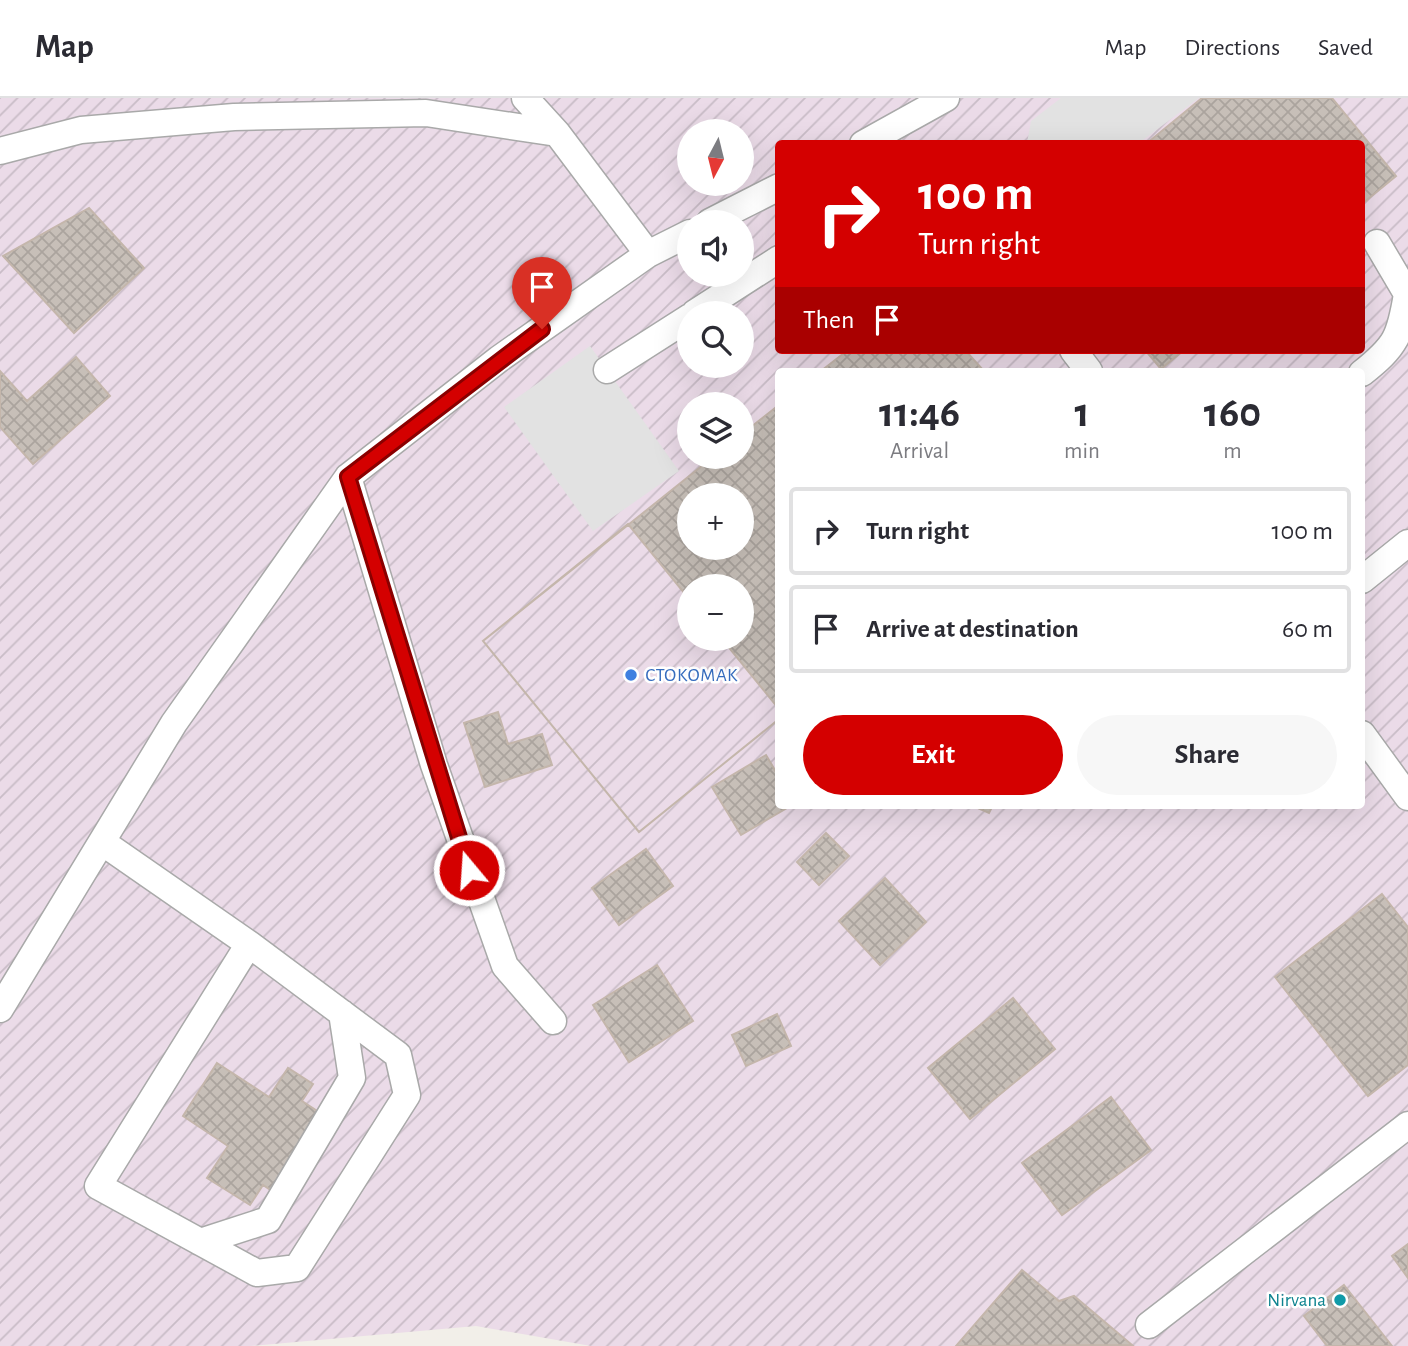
<!DOCTYPE html>
<meta charset="utf-8">
<style>
body{margin:0;font-family:"Alegreya Sans",sans-serif;background:#f7f7f7;color:#2b2b33;height:100vh;display:flex;flex-direction:column;font-size:26px;white-space:nowrap}
*{box-sizing:border-box;margin:0}
p{font-size:23px;color:#7c7c81}
.icon{flex:none;width:38px;height:38px;fill:none;stroke:currentColor;stroke-width:2;stroke-linecap:round;stroke-linejoin:round}
.map{position:relative;flex:1;overflow:hidden}
.drawer{position:absolute;left:775px;top:270px;width:590px;height:441px;display:flex;flex-direction:column;background:#fff;border-radius:7px;box-shadow:0 7px 28px #0002}
.drawer>*{flex:none}
.guide{position:absolute;left:775px;top:42px;width:590px;height:214px;border-radius:7px;box-shadow:0 7px 28px #0002;background:#d40000;color:#fff;overflow:hidden}
.needle{width:46px;rotate:187deg}
.buttons{position:absolute;left:677px;top:21px;display:grid;gap:14px}
.buttons a{display:grid;place-items:center;width:77px;height:77px;border-radius:50%;background:#fff;box-shadow:0 7px 28px #0002;font-size:35px}
.pin{position:absolute;display:grid;place-items:center;width:60px;height:60px;color:#fff;margin:-72px -30px;border-radius:50% 50% 50% 0;rotate:-45deg;box-shadow:0 0 7px #0007}
.pin .icon{rotate:45deg}
.me{position:absolute;width:77px;margin:-38px;rotate:342deg;stroke-linejoin:round;filter:drop-shadow(0 0 5px #0008)}
.turn{display:flex;align-items:center;gap:24px;height:147px;padding:0 28px;font-size:32px}
.turn .icon{width:91px;height:91px;stroke-width:2.5}
.turn b{display:block;font-size:49px;line-height:60px}
.then{display:flex;align-items:center;height:66px;padding:0 28px;background:#0003;gap:14px;font-size:26px}
.eta{display:flex;justify-content:space-evenly;align-items:center;height:119px;text-align:center}
.eta b{font-size:42px;font-weight:600;line-height:49px}
.primary-button{display:flex;gap:14px;margin-top:auto;padding:14px 28px}
.primary-button a{flex:1;height:80px;border-radius:42px;background:#d40000;color:#fff;font-size:28px;font-weight:600;line-height:80px;text-align:center}
.primary-button a+a{background:#f7f7f7;color:#2b2b33}
ul{padding:0;list-style:none}
li{display:flex;align-items:center;gap:21px;height:88px;margin:0 14px 10px;padding:0 14px;border:4px solid #e1e1e2;border-radius:7px}
li div{flex:1}
li b{display:block;font-size:26px}
li em{font-style:normal}
header{display:flex;align-items:center;gap:42px;box-sizing:border-box;height:98px;padding:0 35px;background:#fff;border-bottom:2px solid #e1e1e2}
header strong{font-size:33px}
nav{display:flex;gap:38px;margin-inline-start:auto;font-size:24px}
.map>svg:first-child{display:block}
.industrial{fill:url(#industrial-furrows);fill-rule:evenodd}
.parking{fill:#e2e2e2}
.building{fill:url(#building-cross-hatch);stroke:#c4b6ab;stroke-width:2;fill-rule:evenodd}
.lines{fill:none;stroke-linecap:round;stroke-linejoin:round}
.minor-casing{stroke:#a9a9a9;stroke-width:29}
.minor{stroke:#fff;stroke-width:26}
.route-casing{stroke:#8a0000;stroke-width:18}
.route{stroke:#d40000;stroke-width:12}
.shop-dot{fill:#3f7fe0;stroke:#fff;stroke-width:2.5}
.culture-dot{fill:#0f9aa8;stroke:#fff;stroke-width:2.5}
.labels{text-anchor:middle;dominant-baseline:central;stroke-width:5;stroke-linejoin:round;paint-order:stroke}
.shop-label{font-size:19px;fill:#366cbe;stroke:#fff;text-anchor:start}
.culture-label{font-size:19px;fill:#0d838f;stroke:#fff;text-anchor:end}
</style>
<header>
<strong>Map</strong>
<nav><a>Map</a><a>Directions</a><a>Saved</a></nav>
</header>
<div class="map">
<svg width="1408" height="1248" viewBox="0 0 1408 1248">
<defs>
<pattern id="industrial-furrows" width="10" height="10" patternUnits="userSpaceOnUse" patternTransform="scale(1.75)"><rect width="10" height="10" fill="#ebdbe8"/><path d="M-1 1l2-2M0 10L10 0M9 11l2-2" fill="none" stroke="#c9bcc7"/></pattern>
<pattern id="building-cross-hatch" width="8" height="8" patternUnits="userSpaceOnUse" patternTransform="scale(1.75)"><rect width="8" height="8" fill="#c7bfb8"/><path d="M0 0l8 8M0 8l8-8" fill="none" stroke="#aba49e"/></pattern>
</defs>
<rect width="100%" height="100%" fill="#f2efe9"/>
<path class="industrial" d="M0,0H1408V1248H591L476,1228L250,1248H0ZM690,33H742V86H690ZM779,46H1362V252H779ZM690,124H742V177H690ZM690,215H742V268H690ZM779,273H1362V707H779ZM690,306H742V359H690ZM690,397H742V450H690ZM690,488H742V541H690Z"/>
<path class="parking" d="M1061,0H1199L1139,45H1027L1031,23Z
M590,248L679,373L593,433L504,309Z"/>
<path class="building" d="M1202,0H1332L1396,78L1362,106V46H1146Z
M89,110L144,170L74,235L3,158Z
M848,252H965L984,273H821Z
M1145,252H1184L1161,271Z
M76,259L110,298L33,366L0,329V273L27,303Z
M779,307V621L639,734L483,543L713,359H742V336ZM690,397H742V450H690ZM690,488H742V541H690Z
M628,426L690,502V541H722L779,611V621L639,734L483,543Z
M498,614L508,646L542,636L552,667L485,689L464,625Z
M766,657L779,679V707H792L741,737L712,689Z
M971,707H993L989,715Z
M826,735L849,758L819,787L797,764Z
M646,751L673,788L619,827L592,790Z
M885,780L926,824L880,867L839,823Z
M1382,796L1408,829V967L1368,998L1275,879Z
M657,867L693,923L629,964L593,907Z
M1013,900L1055,951L970,1021L928,970Z
M777,916L791,948L746,968L732,937Z
M217,965L269,999L288,970L313,986L302,1003L325,1018L275,1095L263,1087L250,1107L207,1080L228,1048L183,1018Z
M1111,999L1151,1052L1062,1117L1022,1065Z
M1408,1146V1180L1392,1158Z
M1022,1172L1059,1203L1074,1198L1132,1247L956,1248Z
M1344,1187L1392,1248H1327L1304,1218Z"/>
<g class="lines">
<defs>
<path id="minor" d="M525,0L557,35L648,156
M863,46L946,0
M0,53L81,32L234,19L426,15L557,35
M710,124L779,89
M695,215L779,161
M1073,252L1089,273
M607,272L690,219
M1362,275C1396,248 1400,239 1407,196L1377,145
M348,379L434,667L505,868L553,923
M1362,482L1408,445
M1362,636L1408,699
M102,744L249,846L398,957L407,997L297,1170L257,1175L98,1088L249,846
M0,911L174,625L348,379L499,261L648,156L690,135
M200,1144L268,1122L352,980L342,915
M1149,1227L1408,1027"/>
</defs>
<use href="#minor" class="minor-casing"/>
<use href="#minor" class="minor"/>
</g>
<g class="lines">
<defs>
<path id="route" d="M469,772L348,379L542,231"/>
</defs>
<use href="#route" class="route-casing"/>
<use href="#route" class="route"/>
</g>
<circle class="shop-dot" cx="631" cy="577" r="7"/>
<circle class="culture-dot" cx="1340" cy="1202" r="7"/>
<g class="labels">
<g class="shop-label">
<text x="645" y="577">СТОКОМАК</text>
</g>
<g class="culture-label">
<text x="1326" y="1202">Nirvana</text>
</g>
</g>
</svg>
<div class="buttons">
<a><svg class="needle" viewBox="-14 -14 28 28"><path d="M0-13l5 13h-10z" fill="#e53935"/><path d="M0 13l5-13h-10z" fill="#7c7c81"/></svg></a>
<a><svg class="icon" aria-label="sound" viewBox="0 0 24 24"><path d="M4 9h4l5-4v14l-5-4H4zM17 9q2 3 0 6"/></svg></a>
<a><svg class="icon" aria-label="search" viewBox="0 0 24 24"><circle cx="10" cy="10" r="6"/><path d="M15 15l6 6"/></svg></a>
<a><svg class="icon" aria-label="layers" viewBox="0 0 24 24"><path d="M12 4l9 5-9 5-9-5zM3 14l9 5 9-5"/></svg></a>
<a>+</a>
<a>−</a>
</div>
<div class="pin" style="left:542px;top:231px;background:#d93025"><svg class="icon" aria-label="arrive" viewBox="0 0 24 24"><path d="M6 21V4h12l-3 4 3 4H6"/></svg></div>
<svg class="me" style="left:469px;top:772px" viewBox="-20 -20 40 40"><circle r="17" fill="#d40000" stroke="#fff" stroke-width="3"/><path d="M0-11L8 9 0 5-8 9z" fill="#fff"/></svg>
<div class="guide">
<div class="turn"><svg class="icon" aria-label="right" viewBox="0 0 24 24"><path d="M7 20v-9h11M14 6l5 5-5 5"/></svg><div><b>100 m</b>Turn right</div></div>
<div class="then">Then<svg class="icon" aria-label="arrive" viewBox="0 0 24 24"><path d="M6 21V4h12l-3 4 3 4H6"/></svg></div>
</div>
<section class="drawer">
<div class="eta">
<div><b>11:46</b><p>Arrival</p></div>
<div><b>1</b><p>min</p></div>
<div><b>160</b><p>m</p></div>
</div>
<ul>
<li><svg class="icon" aria-label="right" viewBox="0 0 24 24"><path d="M7 20v-9h11M14 6l5 5-5 5"/></svg><div><b>Turn right</b></div><em>100 m</em></li>
<li><svg class="icon" aria-label="arrive" viewBox="0 0 24 24"><path d="M6 21V4h12l-3 4 3 4H6"/></svg><div><b>Arrive at destination</b></div><em>60 m</em></li>
</ul>
<div class="primary-button"><a>Exit</a><a>Share</a></div>
</section>
</div>
